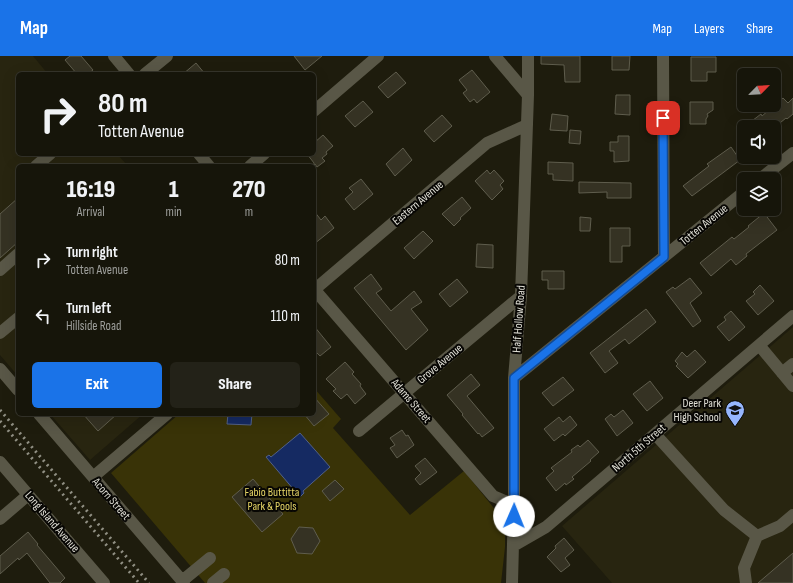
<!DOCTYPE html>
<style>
body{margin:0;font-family:"Sofia Sans Condensed",sans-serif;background:#232218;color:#f1f3f6;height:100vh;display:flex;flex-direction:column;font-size:15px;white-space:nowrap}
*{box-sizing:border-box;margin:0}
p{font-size:13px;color:#9e9f9c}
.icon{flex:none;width:22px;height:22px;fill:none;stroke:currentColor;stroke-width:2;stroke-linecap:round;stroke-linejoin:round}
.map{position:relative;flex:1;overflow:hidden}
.sheet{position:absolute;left:16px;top:108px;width:300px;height:252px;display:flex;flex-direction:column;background:#16150a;border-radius:6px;box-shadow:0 4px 16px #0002,0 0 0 1px #35342b}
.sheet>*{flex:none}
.hud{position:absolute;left:16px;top:16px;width:300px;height:84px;border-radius:6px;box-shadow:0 4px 16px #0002,0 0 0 1px #35342b;background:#16150a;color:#f1f3f6;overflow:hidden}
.needle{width:26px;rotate:66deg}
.fabs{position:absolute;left:737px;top:12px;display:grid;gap:8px}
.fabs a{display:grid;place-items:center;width:44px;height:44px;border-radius:6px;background:#16150a;box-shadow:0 4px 16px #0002,0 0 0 1px #35342b;font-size:20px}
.pin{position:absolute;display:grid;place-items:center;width:34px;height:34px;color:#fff;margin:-17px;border-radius:8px;box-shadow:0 2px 6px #0006}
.me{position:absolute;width:44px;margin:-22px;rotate:1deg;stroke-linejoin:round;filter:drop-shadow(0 0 3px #0008)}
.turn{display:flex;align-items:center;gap:14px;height:84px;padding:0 16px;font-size:18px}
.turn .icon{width:52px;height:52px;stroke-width:2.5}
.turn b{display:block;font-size:28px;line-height:34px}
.eta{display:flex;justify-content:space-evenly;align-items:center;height:68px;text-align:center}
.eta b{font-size:24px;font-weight:800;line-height:28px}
.primary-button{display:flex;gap:8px;margin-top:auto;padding:8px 16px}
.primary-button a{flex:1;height:46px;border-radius:6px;background:#1a73e8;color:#fff;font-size:16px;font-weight:800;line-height:46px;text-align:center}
.primary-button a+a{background:#232218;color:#f1f3f6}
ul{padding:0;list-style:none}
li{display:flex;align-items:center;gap:12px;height:56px;padding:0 16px}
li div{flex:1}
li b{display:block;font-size:15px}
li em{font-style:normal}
header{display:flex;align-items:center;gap:24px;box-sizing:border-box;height:56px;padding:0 20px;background:#1a73e8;color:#fff}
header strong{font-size:19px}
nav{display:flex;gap:22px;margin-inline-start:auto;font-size:14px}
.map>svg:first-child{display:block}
.built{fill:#282510}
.green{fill:#393307}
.water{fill:#152a62;stroke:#526185}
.building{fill:#353223;stroke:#5f5d4d}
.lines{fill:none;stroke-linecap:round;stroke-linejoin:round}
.minor{stroke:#595747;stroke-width:12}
.rail{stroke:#908f83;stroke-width:3;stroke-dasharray:2 4;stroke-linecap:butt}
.route-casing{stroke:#114b97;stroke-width:10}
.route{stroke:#1a73e8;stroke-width:7}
.labels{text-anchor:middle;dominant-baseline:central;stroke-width:4;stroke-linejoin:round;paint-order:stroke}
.street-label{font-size:12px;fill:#e2e1d8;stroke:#070603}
.poi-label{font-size:12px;fill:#e2e1d8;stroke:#070603;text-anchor:end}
.park-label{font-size:12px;fill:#e7d667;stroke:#070603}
</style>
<header>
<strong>Map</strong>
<nav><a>Map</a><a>Layers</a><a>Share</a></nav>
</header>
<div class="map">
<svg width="793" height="527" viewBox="0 0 793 527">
<rect width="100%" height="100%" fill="#1e1c0d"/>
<path class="built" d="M0,0H33L48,18H18V98H117L128,110H18V320L0,299Z
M793,271V527H612L562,470Z
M50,358H143L90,404Z"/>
<path class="green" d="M314,332L341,363L333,372L410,459L464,415L505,466V491L501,527H205L111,417L179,358H314Z"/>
<path class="water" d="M228,358H252L251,369L227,368Z
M300,377L330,411L303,435L304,437L300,441L266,401L269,399L271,401Z"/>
<path class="building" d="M70,0H81L93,14L88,18H77L65,4Z
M294,0H322L305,14Z
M541,0H580V26H565L564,9L541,8Z
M612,0H630L629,14H612Z
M691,1H716V16H707V25H691Z
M196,7L205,18H183Z
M472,14L490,36L477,47L474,43L470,46L463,37L467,34L459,24Z
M396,16L406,27L388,42L378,31Z
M616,39H630V59L615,58Z
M783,42L788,47L793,42V58L787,63L786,62L775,71H744L761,58L762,60Z
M363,45L373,56L355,71L345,60Z
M690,46H713V54L707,58L708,60L706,63V68H690Z
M552,58L568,60L567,75L550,74Z
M442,59L452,70L434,86L424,75Z
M570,74L581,75L580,88L569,87Z
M323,79L333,90L326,96L327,98L322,102L325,105L317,111L315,108L314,109V107L307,98H314V87Z
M618,80H629V105L614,106V95H610V86H618Z
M731,91L740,104L692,140L683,130L709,110L707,108Z
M403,92L412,104L395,120L386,108Z
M548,106L573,107V125L553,124V118H548Z
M487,114L490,118L494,114L504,125L500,129L503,133L492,144L475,125Z
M361,123L373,138L354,154L345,143L353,136L349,132Z
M579,126L631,127V142H607V136L579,137Z
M462,141L471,152L460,162L461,163L454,170L442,158Z
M18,142V186L0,202V158Z
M314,155L321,164L325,160L334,172L314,188Z
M764,157L777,174L746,198L747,200L736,209L731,203L711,220L700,207L732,181L734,183L749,171L748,170Z
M580,161L591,162L590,175H580Z
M610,172H630V190H622V206H610Z
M423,175L433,185L414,203L404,192Z
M477,188L493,189V212L476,211Z
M542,215H564V233H548V224H542Z
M371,218L382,233L376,237L391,255L414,235L422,246L411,253L428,274L406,294L354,232Z
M690,222L702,237L690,247L701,265L693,271L666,236L673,231L675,233Z
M457,223L468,236L450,251L439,238Z
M760,229L774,245L758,259L746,245L755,238L753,236Z
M646,253L656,266L629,288L625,283L609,295L618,307L605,317L590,297Z
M731,255L745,271L729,285L717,271L726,264L724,261Z
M314,270L331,291L320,300L314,294Z
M695,294L706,306L688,322L676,310L678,308L675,305L682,296L687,301Z
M345,306L354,316L352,318L361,328L360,330L366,338L355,348L347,338L341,343L333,335L336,333L326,323Z
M471,318L480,329L467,340L494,372L482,381L479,377L478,378L462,359L463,358L447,339Z
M563,321L574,334L553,350L542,337Z
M650,325L663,342L647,355L633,338Z
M314,341L329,358L314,370L304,358H314Z
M623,354L633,367L617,380L605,363L611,358L614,361Z
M83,358H117L98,375Z
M570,360L577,369L565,380L563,378L554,385L544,373L559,361L563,366Z
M402,374L406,380L408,379L414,389L397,402L390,392L395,389L390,382Z
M588,384L599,396L590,404L591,405L572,421L574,423L566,429L565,427L556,435L546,422L554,415L551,412L572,396L571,394L578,389L580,391Z
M425,402L437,416L420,429L415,423L421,417L415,410Z
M253,423L283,458L262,476L232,441Z
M335,424L344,433L330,445L322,435Z
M299,471L313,472L320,485L312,498L297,497L291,483Z
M28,476L38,488L37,489L65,522L60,527H50L27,497L19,504L18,502L0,518V500Z
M564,482L574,494L565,502L570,509L561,516L547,501L556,492L555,490Z
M793,497V527H758Z"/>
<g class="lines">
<path class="minor" d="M114,0L129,18
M495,0L528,39
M663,0L664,201
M145,18L167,0
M314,55L378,0
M199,98L209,110
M36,110L50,98
M250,110L264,98
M760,123L793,97
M0,214L18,198
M314,233L493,440L514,449
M314,234L487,87L527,69
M0,277L18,262
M759,289L793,330
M0,313L18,334
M782,317L793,308
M514,322L744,136
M39,358L184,527
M359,375L521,240
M655,378L724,454L757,480L780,470L793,459
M0,406L104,527
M93,421L167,358
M0,463L28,439
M513,490L546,471L793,260
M182,525L210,502
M213,527L224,518
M512,527L514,449V322L521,240L528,39V0
M746,527L744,512L757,480"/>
<path class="rail" d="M0,354L149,527
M0,365L139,527"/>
</g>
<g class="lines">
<defs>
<path id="route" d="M514,460V322L664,201L663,62"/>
</defs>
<use href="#route" class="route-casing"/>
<use href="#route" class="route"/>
</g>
<defs>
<symbol id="school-pin" viewBox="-11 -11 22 30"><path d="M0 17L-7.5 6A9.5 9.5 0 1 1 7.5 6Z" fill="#96b6fd" stroke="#070603"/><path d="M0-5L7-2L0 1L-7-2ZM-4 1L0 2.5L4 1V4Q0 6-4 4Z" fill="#111"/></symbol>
</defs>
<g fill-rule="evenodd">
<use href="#school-pin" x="724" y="343" width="22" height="30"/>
</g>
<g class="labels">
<g class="street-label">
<text transform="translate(418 147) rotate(-40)">Eastern Avenue</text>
<text transform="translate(704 169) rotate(-39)">Totten Avenue</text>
<text transform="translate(519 263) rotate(-86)">Half Hollow Road</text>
<text transform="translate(440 308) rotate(-40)">Grove Avenue</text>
<text transform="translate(411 345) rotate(49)">Adams Street</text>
<text transform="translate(639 392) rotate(-41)">North 5th Street</text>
<text transform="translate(111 443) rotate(49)">Acorn Street</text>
<text transform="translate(52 466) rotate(49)">Long Island Avenue</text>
</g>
<g class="poi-label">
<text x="721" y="347">Deer Park<tspan x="721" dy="14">High School</tspan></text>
</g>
<g class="park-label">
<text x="272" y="436">Fabio Buttitta<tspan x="272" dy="14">Park &amp; Pools</tspan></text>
</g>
</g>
</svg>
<div class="fabs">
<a><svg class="needle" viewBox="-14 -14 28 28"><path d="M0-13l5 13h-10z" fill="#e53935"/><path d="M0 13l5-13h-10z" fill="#9e9f9c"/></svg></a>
<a><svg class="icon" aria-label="sound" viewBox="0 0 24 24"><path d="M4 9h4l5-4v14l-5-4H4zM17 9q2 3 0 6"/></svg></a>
<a><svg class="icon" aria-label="layers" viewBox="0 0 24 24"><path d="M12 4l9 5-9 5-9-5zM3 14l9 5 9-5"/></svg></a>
</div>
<div class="pin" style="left:663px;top:62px;background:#d93025"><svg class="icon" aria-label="arrive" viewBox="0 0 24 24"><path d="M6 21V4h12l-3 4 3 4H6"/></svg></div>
<svg class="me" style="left:514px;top:460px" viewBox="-20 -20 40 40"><circle r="19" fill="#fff"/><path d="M0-13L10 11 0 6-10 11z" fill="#1a73e8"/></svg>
<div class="hud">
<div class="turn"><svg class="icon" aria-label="right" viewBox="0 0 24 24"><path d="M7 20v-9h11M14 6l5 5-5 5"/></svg><div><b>80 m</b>Totten Avenue</div></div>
</div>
<section class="sheet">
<div class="eta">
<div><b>16:19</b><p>Arrival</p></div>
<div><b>1</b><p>min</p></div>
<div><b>270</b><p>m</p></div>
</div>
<ul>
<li><svg class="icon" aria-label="right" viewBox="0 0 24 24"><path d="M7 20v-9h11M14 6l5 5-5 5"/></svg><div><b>Turn right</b><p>Totten Avenue</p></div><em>80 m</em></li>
<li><svg class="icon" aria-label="left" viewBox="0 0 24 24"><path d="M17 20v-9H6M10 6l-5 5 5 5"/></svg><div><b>Turn left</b><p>Hillside Road</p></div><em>110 m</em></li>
</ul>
<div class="primary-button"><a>Exit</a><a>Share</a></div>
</section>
</div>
